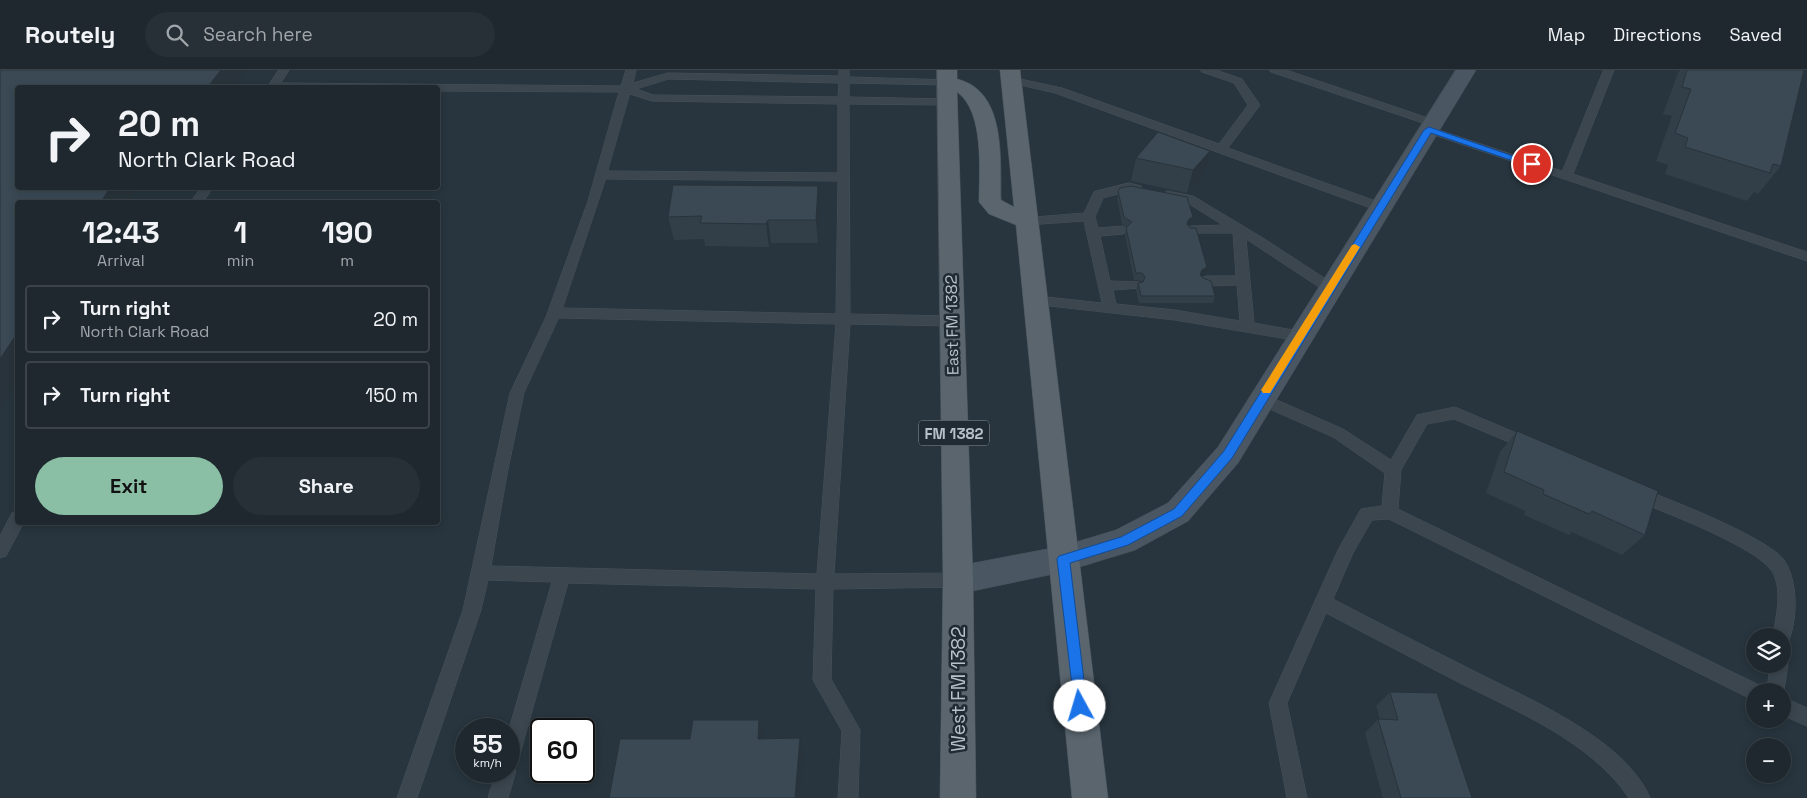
<!DOCTYPE html>
<meta charset="utf-8">
<style>
body{margin:0;font-family:"Space Grotesk",sans-serif;background:#263036;color:#f1f3f6;height:100vh;display:flex;flex-direction:column;font-size:19px;white-space:nowrap}
*{box-sizing:border-box;margin:0}
p{font-size:16px;color:#a1a6aa}
.icon{flex:none;width:28px;height:28px;fill:none;stroke:currentColor;stroke-width:2;stroke-linecap:round;stroke-linejoin:round}
.map{position:relative;flex:1;overflow:hidden}
.details{position:absolute;left:15px;top:130px;width:425px;height:325px;display:flex;flex-direction:column;background:#1e282e;border-radius:5px;box-shadow:0 2px 8px #0003,0 0 0 1px #3c444a}
.details>*{flex:none}
.guide{position:absolute;left:15px;top:15px;width:425px;height:105px;border-radius:5px;box-shadow:0 2px 8px #0003,0 0 0 1px #3c444a;background:#1e282e;color:#f1f3f6;overflow:hidden}
.buttons{position:absolute;left:1746px;top:558px;display:grid;gap:10px}
.buttons a{display:grid;place-items:center;width:45px;height:45px;border-radius:50%;background:#1e282e;box-shadow:0 2px 8px #0003,0 0 0 1px #3c444a;font-size:25px}
.speed{position:absolute;left:455px;top:648px;display:flex;gap:10px;font-size:25px;font-weight:700;text-align:center}
.speed>*{display:grid;place-content:center;width:65px;height:65px;border-radius:50%;background:#1e282e;box-shadow:0 2px 8px #0003,0 0 0 1px #3c444a;line-height:1}
.speed small{font-size:12px;font-weight:400}
.speed .limit{border:2px solid #111;border-radius:8px;background:#fff;color:#111}
.pin{position:absolute;display:grid;place-items:center;width:42px;height:42px;color:#fff;margin:-21px;border:2px solid #fff;border-radius:50%;box-shadow:0 1px 5px #0007}
.me{position:absolute;width:55px;margin:-28px;rotate:354deg;stroke-linejoin:round;filter:drop-shadow(0 0 4px #0008)}
.turn{display:flex;align-items:center;gap:18px;height:105px;padding:0 20px;font-size:22px}
.turn .icon{width:65px;height:65px;stroke-width:2.5}
.turn b{display:block;font-size:35px;line-height:42px}
.eta{display:flex;justify-content:space-evenly;align-items:center;height:85px;text-align:center}
.eta b{font-size:30px;font-weight:600;line-height:35px}
.action{display:flex;gap:10px;margin-top:auto;padding:10px 20px}
.action a{flex:1;height:58px;border-radius:30px;background:#8abfa5;color:#111;font-size:20px;font-weight:600;line-height:58px;text-align:center}
.action a+a{background:#263036;color:#f1f3f6}
ul{padding:0;list-style:none}
li{display:flex;align-items:center;gap:15px;height:68px;margin:0 10px 8px;padding:0 10px;border:2px solid #3c444a;border-radius:5px}
li div{flex:1}
li b{display:block;font-size:19px}
li em{font-style:normal}
header{display:flex;align-items:center;gap:30px;box-sizing:border-box;height:70px;padding:0 25px;background:#1e282e;border-bottom:1px solid #3c444a}
header strong{font-size:24px}
nav{display:flex;gap:28px;margin-inline-start:auto;font-size:18px}
.search{width:350px;height:45px;background:#263036;display:flex;align-items:center;gap:12px;box-sizing:border-box;padding:0 18px;border-radius:28px;color:#a1a6aa;font-size:19px}
.map>svg:first-child{display:block}
.lines{fill:none;stroke-linecap:round;stroke-linejoin:round}
.lane-casing{stroke:#48525b;stroke-width:1}
.secondary-casing{stroke:#48525b;stroke-width:1}
.primary-casing{stroke:#48525b;stroke-width:1}
.lane{fill:#3b464f;fill-rule:evenodd}
.secondary{fill:#4a5661;fill-rule:evenodd}
.primary{fill:#5a656e;fill-rule:evenodd}
.wall{fill:#323f48}
.shaded-wall{fill:#29333b}
.building{fill:#3a4954;stroke:#29333b}
.route{fill:#1a73e8;stroke:#114b97}
.slow{fill:#f59e0b}
.labels{text-anchor:middle;dominant-baseline:central;stroke-width:5;stroke-linejoin:round;paint-order:stroke}
.shield{fill:#202b34;stroke:#8a949c;stroke-width:1}
.shield-label{font-size:15px;font-weight:bold;fill:#b8c1c9}
.street-label{font-size:16px;fill:#b8c1c9;stroke:#202b34}
.near-street-label{font-size:19px;fill:#b8c1c9;stroke:#202b34}
</style>
<header>
<strong>Routely</strong>
<div class="search"><svg class="icon" aria-label="search" viewBox="0 0 24 24"><circle cx="10" cy="10" r="6"/><path d="M15 15l6 6"/></svg>Search here</div>
<nav><a>Map</a><a>Directions</a><a>Saved</a></nav>
</header>
<div class="map">
<svg width="1807" height="728" viewBox="0 0 1807 728">
<rect width="100%" height="100%" fill="#28353e"/>
<g class="lines">
<defs>
<path id="lane" d="M279,0H289L281,13L621,16L626,0H636L633,13L668,3L839,6V0H849V7L951,10L952,12L951,14L947,15L849,13V27L947,29L953,32L947,35L849,34L850,244L951,246L956,248L958,251L956,254L951,256L850,254L834,504L958,503L964,505L966,510L964,515L958,517L833,519L831,609L860,660L858,728H838L842,661L813,610L816,519L568,513L518,691L514,698L516,701L508,728H488L496,701H509V659L552,512L488,510L481,540L417,728H397L463,540L510,323L546,247L588,131L619,22L438,21V18H267ZM669,9L839,13L838,27L653,25L637,19ZM630,24L652,31L838,34V103L608,101ZM606,109L838,111L836,244L563,238ZM559,248L836,254L817,504L491,496L507,404L524,323Z
M1201,0H1216L1242,9L1260,35L1228,78L1384,134L1386,137L1384,140H1376L1055,23L1007,12L1006,10L1011,7L1062,18L1219,74L1248,35L1234,13L1202,2Z
M1270,0H1286L1437,51L1439,53L1433,56L1429,55L1271,2Z
M1604,0H1614L1573,104L1807,182V191L1425,62L1423,60L1425,58H1433L1562,101Z
M1129,113L1141,116L1143,119L1137,123L1129,121L1103,128L1095,147L1098,158L1123,156L1129,160L1123,164L1100,166L1110,211L1140,212L1142,215L1140,218L1113,220L1116,234L1175,240L1240,251L1237,215L1206,216L1201,214L1199,211L1201,208L1206,206H1236L1233,163H1188L1186,160L1188,157L1192,156L1223,155L1186,132L1163,128L1161,125L1167,121L1193,126L1263,168L1335,215L1337,218L1335,221H1325L1246,169L1254,253L1304,262L1306,266L1304,270L1299,271L1175,250L1032,234L1030,231L1032,228L1037,226L1102,233L1084,151L1027,155L1023,154L1021,151L1023,148L1084,143L1094,122Z
M201,118H213L203,132H191Z
M1261,323L1343,359L1391,390L1417,345L1455,337L1535,371L1538,375L1535,379L1530,381L1454,349L1427,354L1401,400L1398,439L1761,616L1764,621H1755V631L1749,628L1389,449L1372,450L1353,483L1333,529C1378,553 1423,575 1468,598C1524,627 1624,667 1650,728H1629C1590,671 1518,642 1458,612C1414,589 1370,566 1326,543L1287,633L1307,728H1287L1269,633L1338,480L1361,439L1382,436L1385,403L1333,367L1256,333L1254,329L1256,325Z
M1638,418C1668,428 1768,468 1784,490C1798,510 1798,550 1788,572L1782,574V566H1773C1776,546 1782,524 1774,505C1764,479 1661,441 1632,429L1630,424L1632,419Z
M18,441V452H24L6,486L0,488V466L12,443Z
M1782,587L1785,588L1788,594L1783,627L1807,638V656L1782,645V621H1767L1770,594H1782Z"/>
<path id="secondary" d="M1456,0H1476L1238,393L1188,451L1135,480L1063,502L958,524L947,520L943,510L947,500L958,496L1063,476L1116,460L1168,433L1218,377Z"/>
<path id="primary" d="M937,0H957V9C1007,21 1000,90 1001,130L1014,137L1000,0H1020L1108,728H1072L1016,155L989,144L979,132C979,102 985,42 957,22L973,510L976,728H940L943,510Z"/>
</defs>
<use href="#lane" class="lane-casing"/>
<use href="#secondary" class="secondary-casing"/>
<use href="#primary" class="primary-casing"/>
<use href="#lane" class="lane"/>
<use href="#secondary" class="secondary"/>
<use href="#primary" class="primary"/>
</g>
<path class="wall" d="M1680,0H1804L1781,96L1758,124L1754,122L1747,131L1665,104L1668,95L1656,91L1672,46L1663,44L1678,3Z
M1158,62L1203,104L1187,123L1131,111L1136,88Z
M1118,121L1193,147L1191,154L1188,155L1205,205L1201,206L1215,226L1213,233H1139L1136,220L1138,213L1142,212L1140,210H1134L1125,165L1127,157L1122,154L1117,128Z
M820,139L818,173H771L769,177L705,176L704,169L674,170L668,147Z
M1517,361L1645,465L1622,485L1572,462L1569,465L1524,445L1525,441L1486,423L1500,382Z
M1390,622L1472,728H1383L1365,663L1378,649H1380L1376,636Z"/>
<path class="shaded-wall" d="M221,0H246L233,18H207Z
M1210,81L1203,104L1187,123L1193,100Z
M818,116L820,139L818,173L816,150Z
M110,118H137L128,132H101Z
M1193,147L1191,154L1186,156L1184,161L1189,149Z
M768,150L771,173L769,177L766,154Z
M1207,197L1205,205L1199,207L1202,200Z
M18,262V311L0,340V289Z
M759,650L764,666L763,685L758,669Z
M800,668L803,684L800,728H795Z"/>
<path class="building" d="M0,0H221L207,18H18V118H110L101,132H18V262L0,289Z
M1687,0H1804L1781,96L1773,94L1770,103L1685,77L1688,68L1675,63L1691,19L1682,17Z
M1158,62L1210,81L1193,100L1136,88Z
M673,115L818,116L816,150H768L766,154L700,153L702,146L668,147Z
M1131,116L1187,127L1193,147L1189,149L1187,154L1190,158H1196L1207,197L1202,200L1200,205L1203,208L1211,211L1215,226H1141L1138,213L1143,212L1145,207L1142,203H1136L1126,158L1132,152L1124,147L1118,121L1120,118Z
M1517,361L1658,421L1645,465L1592,441L1589,444L1543,424L1544,420L1504,402Z
M1390,622L1437,623L1472,728H1401L1378,649L1398,650Z
M693,650H759L758,669L800,668L795,728H609L620,669H690Z"/>
<path class="route" d="M1429,57L1536,94L1532,97L1528,96L1431,63L1232,388L1182,446L1128,475L1070,493L1087,636L1085,641L1080,643L1075,641L1057,489L1059,486L1121,467L1174,439L1224,381L1424,60Z"/>
<path class="slow" d="M1355,174L1360,177L1270,323H1263L1261,320L1263,317L1352,175Z"/>
<g class="labels">
<rect class="shield" x="919" y="350.5" width="70" height="25" rx="4"/>
<g class="shield-label">
<text x="954" y="363">FM 1382</text>
</g>
<g class="street-label">
<text transform="translate(952 255) rotate(-91)">East FM 1382</text>
</g>
<g class="near-street-label">
<text transform="translate(958 619) rotate(-90)">West FM 1382</text>
</g>
</g>
</svg>
<div class="buttons">
<a><svg class="icon" aria-label="layers" viewBox="0 0 24 24"><path d="M12 4l9 5-9 5-9-5zM3 14l9 5 9-5"/></svg></a>
<a>+</a>
<a>−</a>
</div>
<div class="speed"><div>55<small>km/h</small></div><div class="limit">60</div></div>
<div class="pin" style="left:1532px;top:94px;background:#d93025"><svg class="icon" aria-label="arrive" viewBox="0 0 24 24"><path d="M6 21V4h12l-3 4 3 4H6"/></svg></div>
<svg class="me" style="left:1080px;top:636px" viewBox="-20 -20 40 40"><circle r="19" fill="#fff"/><path d="M0-13L10 11 0 6-10 11z" fill="#1a73e8"/></svg>
<div class="guide">
<div class="turn"><svg class="icon" aria-label="right" viewBox="0 0 24 24"><path d="M7 20v-9h11M14 6l5 5-5 5"/></svg><div><b>20 m</b>North Clark Road</div></div>
</div>
<section class="details">
<div class="eta">
<div><b>12:43</b><p>Arrival</p></div>
<div><b>1</b><p>min</p></div>
<div><b>190</b><p>m</p></div>
</div>
<ul>
<li><svg class="icon" aria-label="right" viewBox="0 0 24 24"><path d="M7 20v-9h11M14 6l5 5-5 5"/></svg><div><b>Turn right</b><p>North Clark Road</p></div><em>20 m</em></li>
<li><svg class="icon" aria-label="right" viewBox="0 0 24 24"><path d="M7 20v-9h11M14 6l5 5-5 5"/></svg><div><b>Turn right</b></div><em>150 m</em></li>
</ul>
<div class="action"><a>Exit</a><a>Share</a></div>
</section>
</div>
